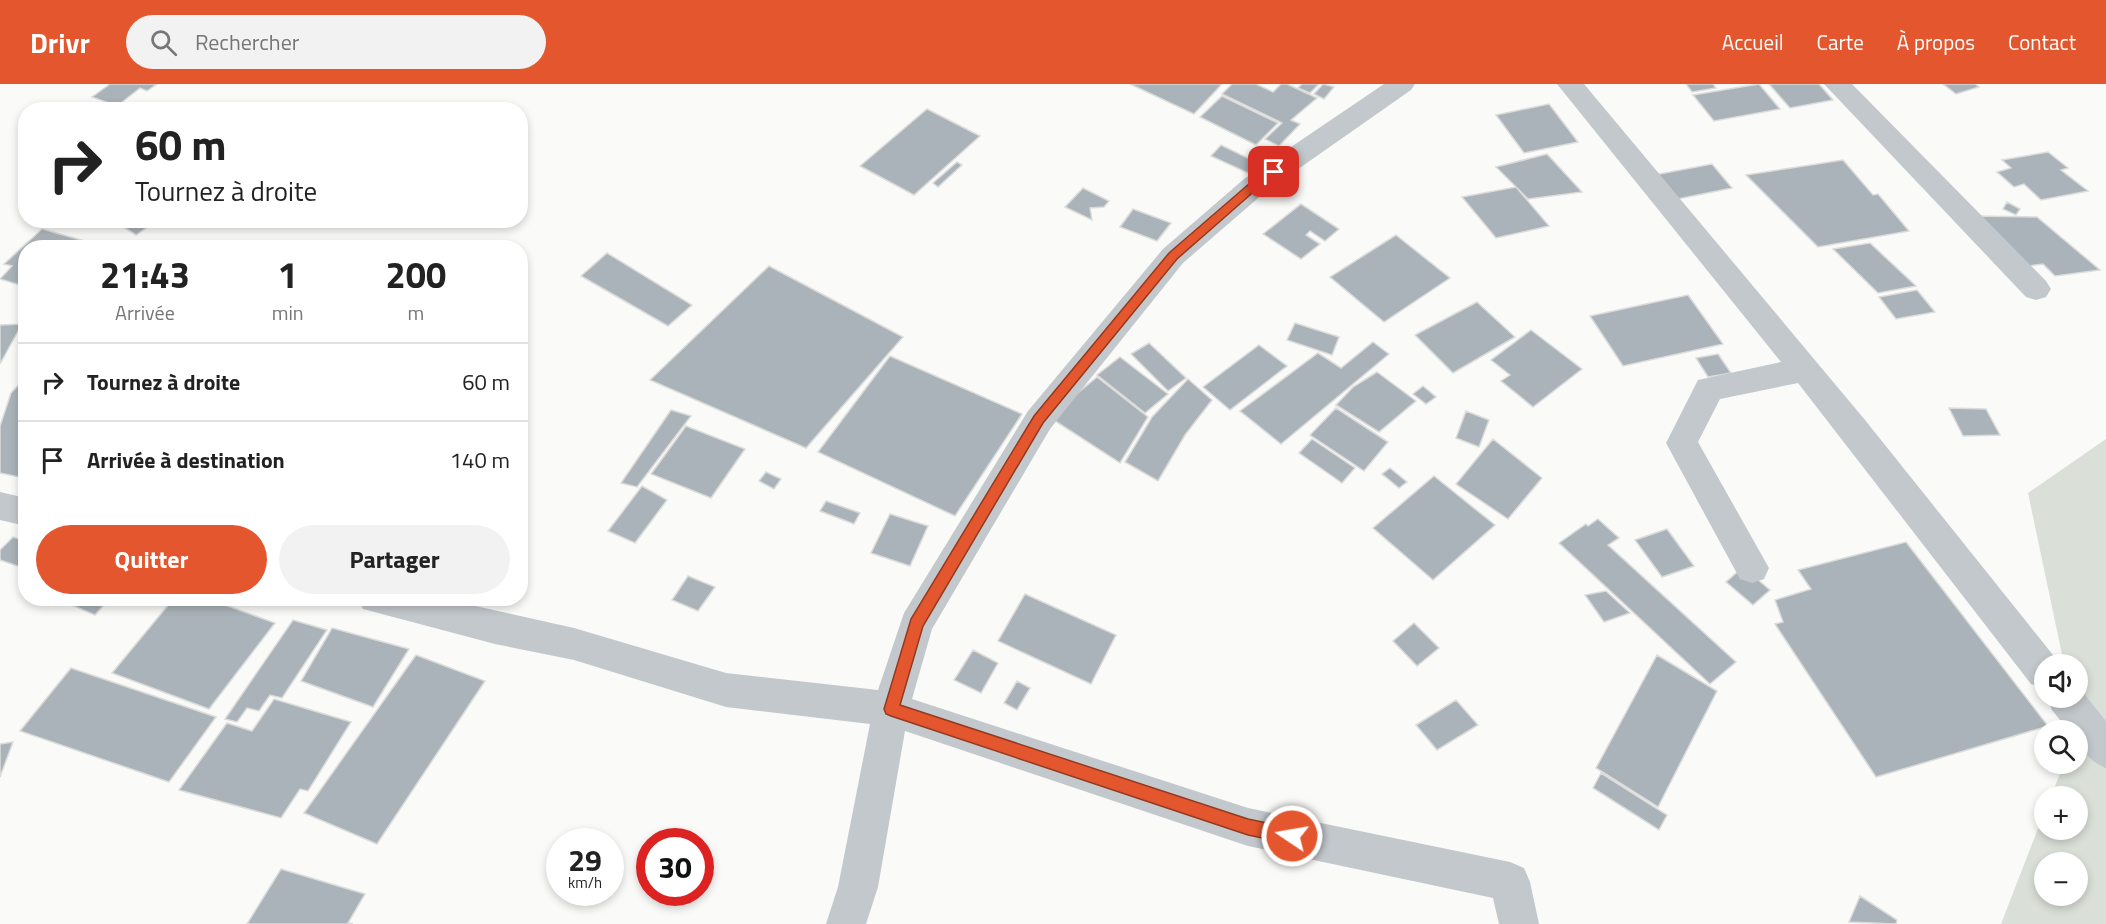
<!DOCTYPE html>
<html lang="fr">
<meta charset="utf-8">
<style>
body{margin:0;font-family:"Titillium Web",sans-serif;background:#f2f2f2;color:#222;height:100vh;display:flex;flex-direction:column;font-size:22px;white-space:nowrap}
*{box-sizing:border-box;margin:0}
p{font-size:20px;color:#767676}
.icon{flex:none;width:33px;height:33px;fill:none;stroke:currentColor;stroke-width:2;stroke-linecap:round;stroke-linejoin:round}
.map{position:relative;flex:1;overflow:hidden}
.side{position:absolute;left:18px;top:156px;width:510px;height:366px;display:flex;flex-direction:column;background:#fff;border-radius:24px;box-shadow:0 3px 9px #0003}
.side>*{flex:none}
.top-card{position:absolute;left:18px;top:18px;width:510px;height:126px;border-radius:24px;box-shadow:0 3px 9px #0003;background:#fff;color:#222;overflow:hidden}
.buttons{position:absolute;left:2034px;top:570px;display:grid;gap:12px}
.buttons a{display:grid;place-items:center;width:54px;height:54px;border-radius:50%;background:#fff;box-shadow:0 3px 9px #0003;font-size:30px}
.speed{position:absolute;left:546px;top:744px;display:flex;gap:12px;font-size:30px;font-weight:700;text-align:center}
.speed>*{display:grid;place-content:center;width:78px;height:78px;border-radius:50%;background:#fff;box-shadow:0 3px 9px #0003;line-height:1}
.speed small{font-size:15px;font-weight:400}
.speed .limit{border:9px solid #d22;background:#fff;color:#111}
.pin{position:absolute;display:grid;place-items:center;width:51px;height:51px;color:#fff;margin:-26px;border-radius:12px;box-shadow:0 3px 9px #0006}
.me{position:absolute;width:66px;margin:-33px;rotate:282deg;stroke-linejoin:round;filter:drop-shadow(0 0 4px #0008)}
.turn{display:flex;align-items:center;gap:21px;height:126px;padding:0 18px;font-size:27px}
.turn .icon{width:78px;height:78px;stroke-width:2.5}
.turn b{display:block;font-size:42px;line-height:51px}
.eta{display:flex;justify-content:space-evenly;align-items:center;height:102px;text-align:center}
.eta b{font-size:36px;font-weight:700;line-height:42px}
.action{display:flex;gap:12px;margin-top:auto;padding:12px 18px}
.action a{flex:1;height:69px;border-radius:36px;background:#e4572e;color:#fff;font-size:24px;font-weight:700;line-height:69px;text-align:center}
.action a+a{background:#f2f2f2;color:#222}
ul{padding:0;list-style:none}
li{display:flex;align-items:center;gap:18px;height:78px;padding:0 18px;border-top:2px solid #e0e0e0}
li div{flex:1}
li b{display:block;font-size:22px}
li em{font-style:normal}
header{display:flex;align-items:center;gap:36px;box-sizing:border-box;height:84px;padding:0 30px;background:#e4572e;color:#fff}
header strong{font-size:28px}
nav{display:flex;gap:33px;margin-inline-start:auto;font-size:21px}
.search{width:420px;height:54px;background:#f2f2f2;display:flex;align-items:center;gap:15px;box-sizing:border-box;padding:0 21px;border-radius:33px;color:#767676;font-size:22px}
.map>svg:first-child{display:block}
.green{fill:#dadfd7;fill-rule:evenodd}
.building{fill:#aab3b9;stroke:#dcdcda;stroke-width:1.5}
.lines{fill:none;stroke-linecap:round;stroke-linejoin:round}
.minor{fill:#c3c8cc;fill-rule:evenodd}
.route{fill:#e4572e;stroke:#94391e;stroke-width:1.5}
</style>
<header>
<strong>Drivr</strong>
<div class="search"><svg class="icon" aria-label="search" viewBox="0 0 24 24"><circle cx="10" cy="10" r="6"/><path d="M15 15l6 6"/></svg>Rechercher</div>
<nav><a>Accueil</a><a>Carte</a><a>À propos</a><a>Contact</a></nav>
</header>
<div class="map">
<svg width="2106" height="840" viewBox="0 0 2106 840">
<rect width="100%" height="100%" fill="#fafaf8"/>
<path class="green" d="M2106,355V840H2001L2044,729V746H2078V712H2051L2064,680H2078V644L2071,614H2078V580H2064L2028,409ZM2044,778H2078V812H2044Z"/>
<path class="building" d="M110,0H157L147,7L140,4L117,22L92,13Z
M1130,0H1222L1194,30Z
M1232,0H1256L1273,8L1281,0H1287L1317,14L1291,36L1300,40L1279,62L1265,55L1282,39L1222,10Z
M1302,0H1319L1310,9L1298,4Z
M1323,0L1334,3L1324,15L1314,10Z
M1686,0H1713L1716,4L1692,8Z
M1759,0L1780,25L1714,37L1693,11Z
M1769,0H1819L1833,16L1790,24Z
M1943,0H1975L1979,3L1956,10Z
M1222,12L1278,39L1256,61L1200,33Z
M1549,20L1578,58L1524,69L1496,31Z
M927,25L980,52L914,111L860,82Z
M1221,61L1258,79L1248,89L1211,72Z
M2048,68L2068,84L2061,86L2088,107L2041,116L2024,100L2014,103L1997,88L2011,84L2002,76Z
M1547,70L1582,108L1528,115L1496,83Z
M1843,76L1873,111L1878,110L1909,147L1818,163L1746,91Z
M957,78L962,81L938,103L933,99Z
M1712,80L1732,104L1668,117L1649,92Z
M1516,103L1549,142L1496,154L1462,113Z
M1083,104L1109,117L1104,123L1090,124L1092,136L1065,123Z
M2007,118L2020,125L2016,131L2003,125Z
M1301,120L1339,145L1325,157L1310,147L1306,151L1320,160L1301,175L1263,150Z
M1133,125L1171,139L1157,157L1120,143Z
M1977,132L2037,133L2100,186L2055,192L2043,180L2029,182Z
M137,136H153L155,138L136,151L125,144Z
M42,145L106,163L26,164V200L23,202L0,195L12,182L4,180Z
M1396,151L1450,194L1384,238L1330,193Z
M153,157L184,164H147Z
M1870,159L1916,202L1878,209L1833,165Z
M607,169L692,221L668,242L581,192Z
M769,182L903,253L806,364L650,296Z
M1917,206L1935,228L1896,235L1879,213Z
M1688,211L1723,260L1623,282L1590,232Z
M1477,218L1515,253L1453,289L1415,251Z
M1295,239L1339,253L1332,271L1287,256Z
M22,240L0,280V241Z
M1531,246L1582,285L1533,323L1501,297L1510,291L1491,276Z
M1373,258L1389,270L1281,360L1240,327L1318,269L1341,284Z
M1149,259L1186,294L1168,307L1131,270Z
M1259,261L1287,282L1230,326L1203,303Z
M1718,270L1731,289L1708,293L1696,274Z
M890,272L1022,330L955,432L818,368Z
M1120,273L1168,310L1145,329L1097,291Z
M1377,288L1416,317L1379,348L1336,321L1353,303Z
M26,293V385L19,393L0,389V342L11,309Z
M1097,293L1148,333L1120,379L1049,333Z
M1188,295L1212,316L1185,351L1158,397L1125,378L1152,333Z
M1423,302L1436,313L1426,320L1413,310Z
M1336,324L1388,358L1364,387L1310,351Z
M1949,324L1986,325L2000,351L1963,352Z
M671,326L691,332L637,403L621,399Z
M1466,327L1489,336L1479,363L1456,354Z
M686,342L745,365L711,414L651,390Z
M1312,355L1355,384L1342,399L1299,369Z
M1493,355L1542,394L1508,435L1456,400Z
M1390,384L1407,398L1399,404L1382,390Z
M766,388L781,395L774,405L759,397Z
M1434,392L1495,441L1433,496L1373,444Z
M642,402L667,416L635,459L608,447Z
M826,417L860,429L854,440L820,427Z
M890,430L928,442L910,482L871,469Z
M1598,435L1619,454L1608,461L1736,578L1710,600L1559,459L1586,440L1588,442Z
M1667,445L1694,482L1662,493L1635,456Z
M13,453L26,457V485L0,476V466Z
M1906,458L2048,642L1876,693L1775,540L1783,538L1775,516L1811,505L1798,486Z
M1743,483L1770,506L1753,521L1726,498Z
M688,492L715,503L698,527L672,516Z
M1606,507L1630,529L1604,538L1585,511Z
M1025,510L1116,551L1091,600L998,557Z
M72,514H110L95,531L67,519Z
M174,514H206L275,539L209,625L112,589Z
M293,536L327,546L282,614L270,611L259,627L247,624L237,638L225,635Z
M1414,539L1439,564L1417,582L1393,557Z
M332,544L409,565L373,623L301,597Z
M973,566L998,579L981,609L954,596Z
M416,571L485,597L377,760L304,729Z
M1657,571L1717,607L1658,723L1596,684Z
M71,584L216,633L169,698L20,647Z
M1017,597L1030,604L1017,626L1004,619Z
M274,615L351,638L308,707L300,705L281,734L179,706L227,639L252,647Z
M1456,616L1478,641L1437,666L1416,641Z
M13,658L0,693V660Z
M1601,689L1667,731L1659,746L1593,704Z
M281,785L365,810L348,839L353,840H247Z
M1860,812L1897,836L1896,840L1849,838Z"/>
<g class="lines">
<path class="minor" d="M1384,0H1415L1411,6L1264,109L1183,179L1050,345L932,545L912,615L1248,724L1510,778L1524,784L1530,798L1539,840H1499L1493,814L1248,762L905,647L878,803L866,840H826L838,803L870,640L726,623L574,576L495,560L363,525L358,514H440L574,544L726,589L878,606L904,529L1028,327L1163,165L1244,95Z
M1557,0H1584L1865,336L2057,576L2059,580H2044V604L2031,600L1798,299L1720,315L1698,358L1769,484L1764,495L1752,499L1740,495L1666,359L1698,296L1781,278Z
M1824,0H1852L2046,197L2051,205L2046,213L2036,216L2026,213Z
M0,408L26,414V442L0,436Z
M2078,602L2106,637V684C2089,677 2078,665 2078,646H2068L2052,626L2047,614H2078Z"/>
</g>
<path class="route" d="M1274,84L1279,88L1277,91L1258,104L1177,175L1043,339L923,542L900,621L1248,735L1292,744L1297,747L1300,752L1297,758L1292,760L1248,751L891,632L886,630L884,625L911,535L1034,332L1169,169L1250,99Z"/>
</svg>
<div class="buttons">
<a><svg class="icon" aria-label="sound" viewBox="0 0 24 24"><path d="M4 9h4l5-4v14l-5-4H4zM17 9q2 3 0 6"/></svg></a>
<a><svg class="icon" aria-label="search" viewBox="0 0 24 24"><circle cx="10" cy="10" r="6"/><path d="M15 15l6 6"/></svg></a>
<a>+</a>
<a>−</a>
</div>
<div class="speed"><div>29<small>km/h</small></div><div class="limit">30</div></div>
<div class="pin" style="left:1274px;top:88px;background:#d93025"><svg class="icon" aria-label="arrive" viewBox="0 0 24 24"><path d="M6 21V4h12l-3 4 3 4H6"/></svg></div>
<svg class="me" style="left:1292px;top:752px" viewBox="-20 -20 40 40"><circle r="17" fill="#e4572e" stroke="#fff" stroke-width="3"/><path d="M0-11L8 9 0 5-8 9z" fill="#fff"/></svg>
<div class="top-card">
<div class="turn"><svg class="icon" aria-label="right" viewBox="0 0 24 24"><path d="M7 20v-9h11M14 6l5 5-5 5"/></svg><div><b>60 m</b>Tournez à droite</div></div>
</div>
<section class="side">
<div class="eta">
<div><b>21:43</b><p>Arrivée</p></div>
<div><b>1</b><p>min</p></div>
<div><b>200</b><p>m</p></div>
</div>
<ul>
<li><svg class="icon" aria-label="right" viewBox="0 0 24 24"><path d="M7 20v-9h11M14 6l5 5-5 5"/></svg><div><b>Tournez à droite</b></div><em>60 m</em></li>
<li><svg class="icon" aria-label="arrive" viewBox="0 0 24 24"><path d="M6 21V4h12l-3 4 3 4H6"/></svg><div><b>Arrivée à destination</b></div><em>140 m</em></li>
</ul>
<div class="action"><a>Quitter</a><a>Partager</a></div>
</section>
</div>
